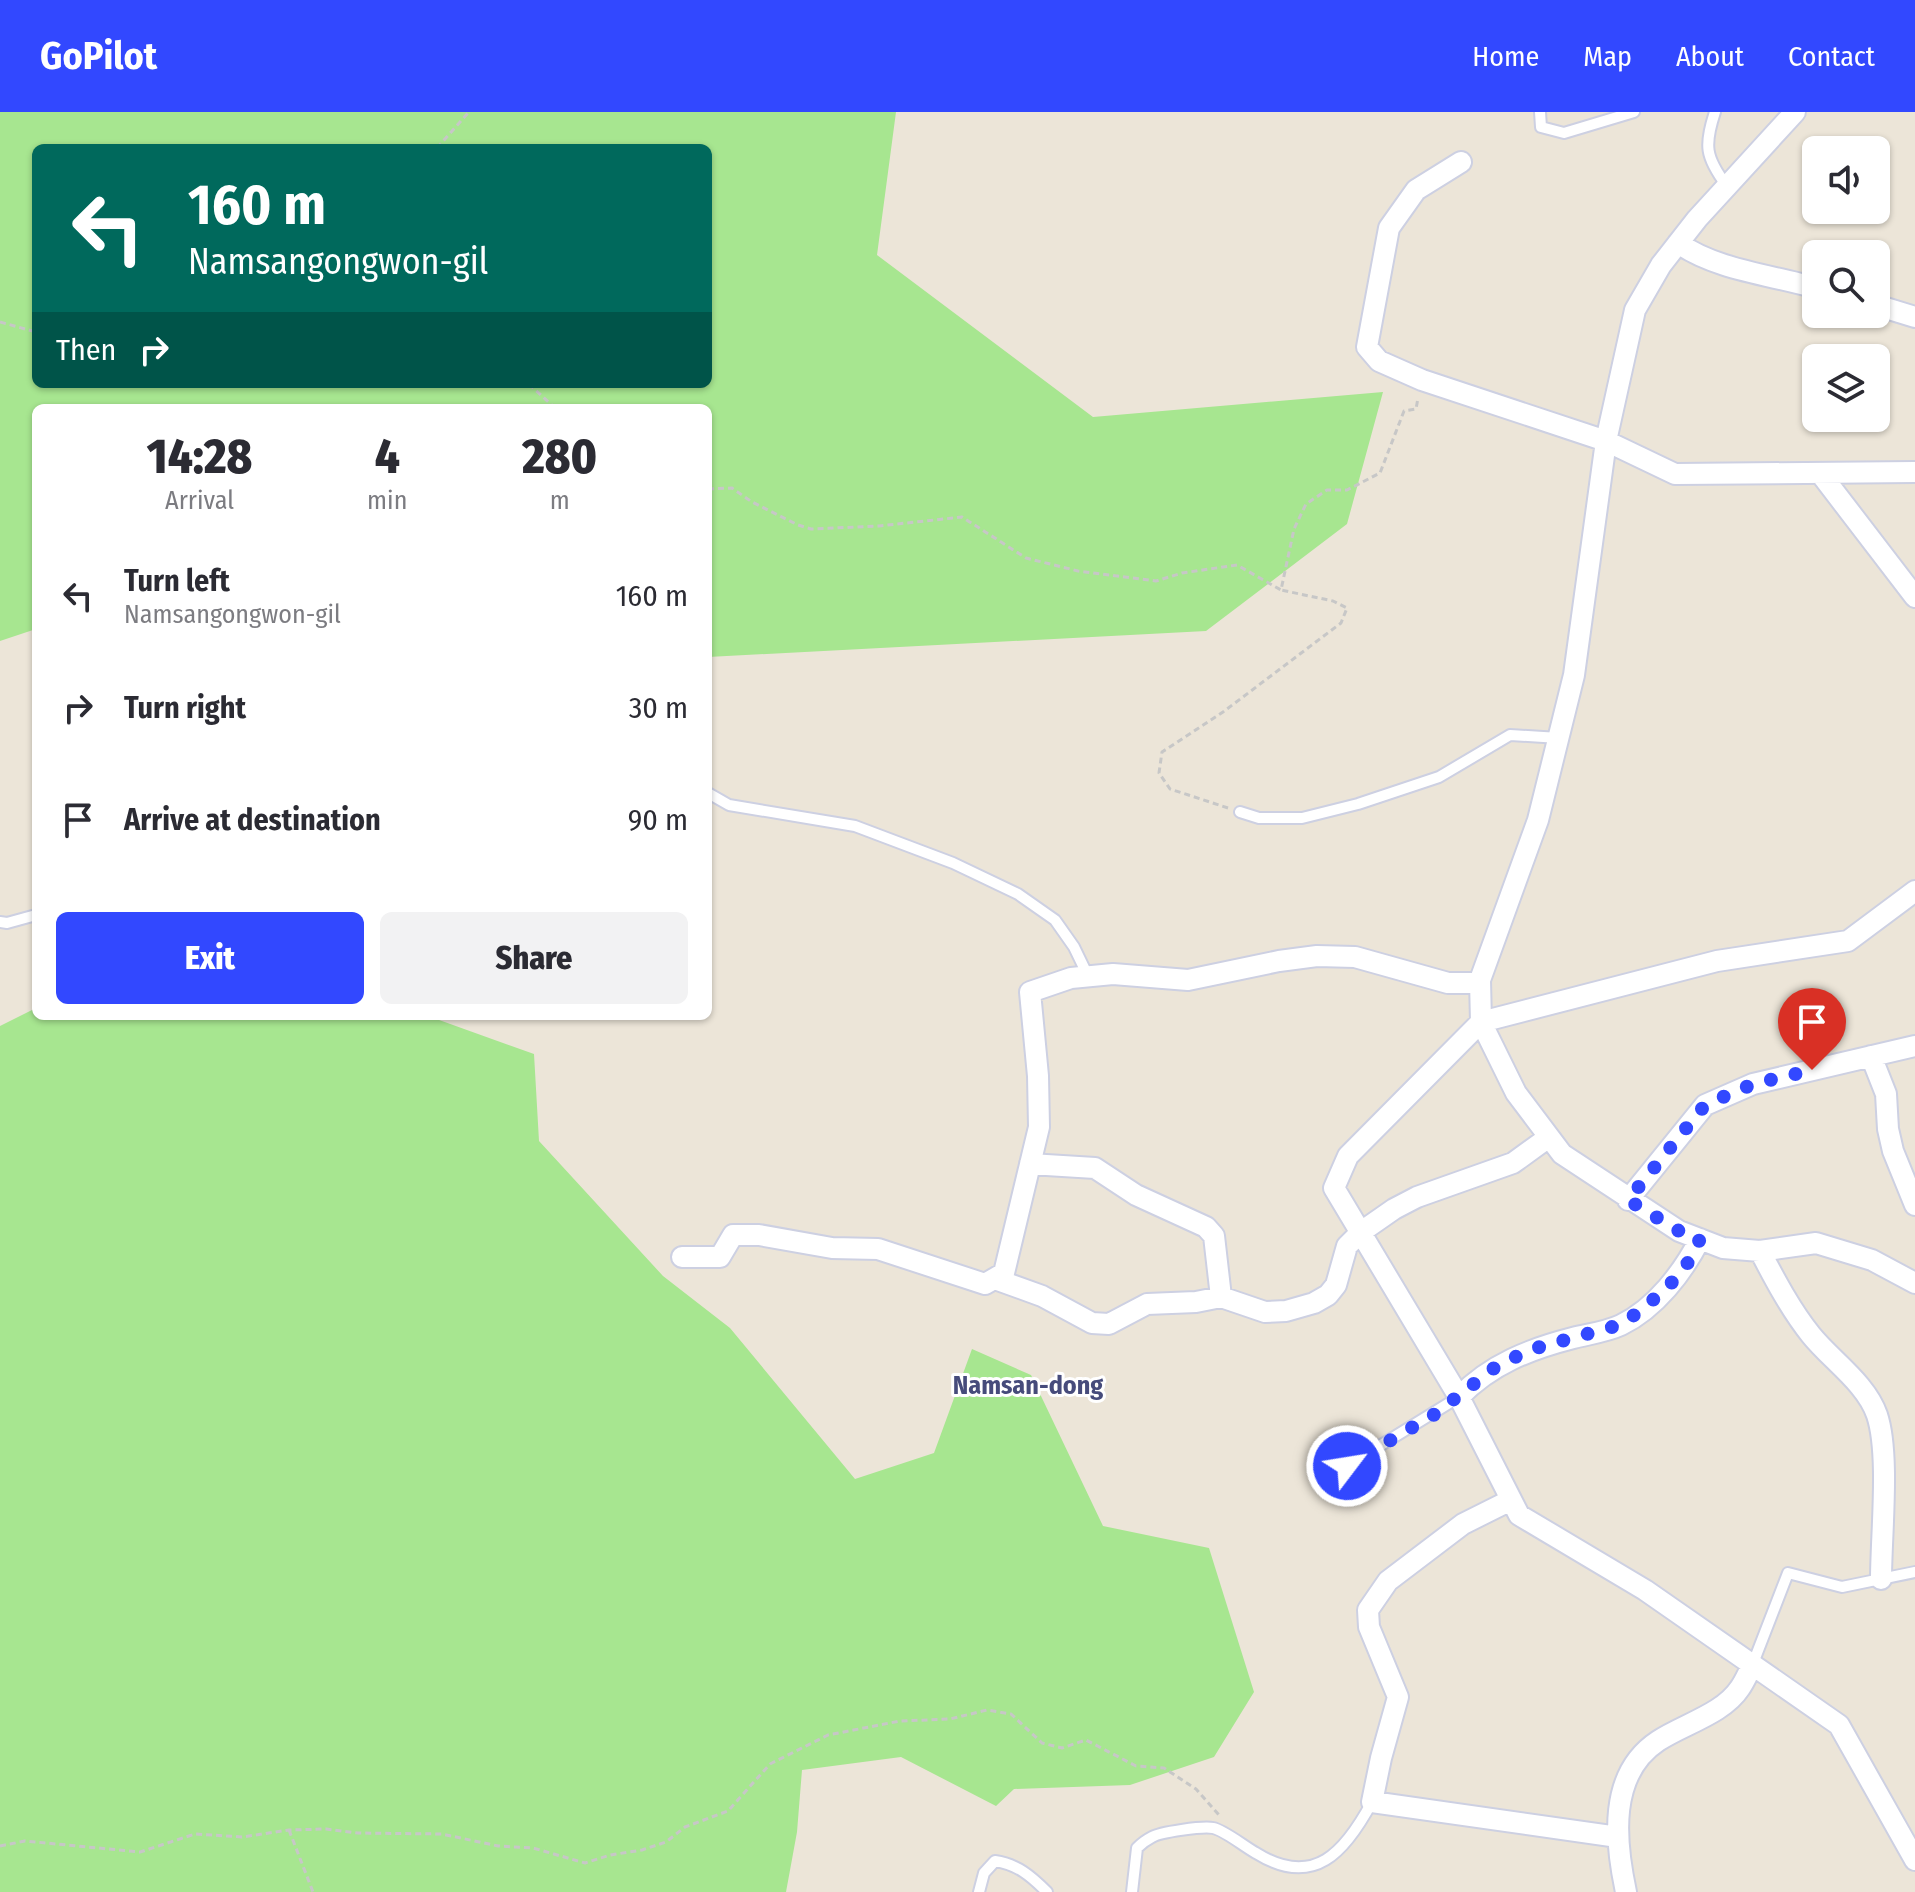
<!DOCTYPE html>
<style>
body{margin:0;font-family:"Fira Sans Condensed",sans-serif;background:#f2f2f3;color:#2b2b33;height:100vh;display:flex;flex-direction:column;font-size:30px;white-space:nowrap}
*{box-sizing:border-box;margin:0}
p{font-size:26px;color:#7c7c81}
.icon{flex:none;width:44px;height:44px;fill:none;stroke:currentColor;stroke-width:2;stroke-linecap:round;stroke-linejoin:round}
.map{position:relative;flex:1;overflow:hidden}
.panel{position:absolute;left:32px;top:292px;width:680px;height:616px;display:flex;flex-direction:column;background:#fff;border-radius:12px;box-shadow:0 2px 6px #0004}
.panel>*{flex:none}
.banner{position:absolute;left:32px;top:32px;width:680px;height:244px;border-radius:12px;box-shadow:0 2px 6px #0004;background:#00695c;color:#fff;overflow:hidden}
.tools{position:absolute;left:1802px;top:24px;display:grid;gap:16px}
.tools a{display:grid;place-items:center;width:88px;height:88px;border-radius:12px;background:#fff;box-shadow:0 2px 6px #0004;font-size:40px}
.pin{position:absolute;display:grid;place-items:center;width:68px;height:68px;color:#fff;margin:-82px -34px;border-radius:50% 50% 50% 0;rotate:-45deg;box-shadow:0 0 8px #0007}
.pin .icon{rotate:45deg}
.me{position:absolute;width:88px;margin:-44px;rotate:59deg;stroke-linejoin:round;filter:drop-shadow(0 0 6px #0008)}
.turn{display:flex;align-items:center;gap:28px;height:168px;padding:0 24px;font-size:36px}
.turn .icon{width:104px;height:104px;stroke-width:2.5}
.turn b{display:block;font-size:56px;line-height:68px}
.then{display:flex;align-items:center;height:76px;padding:0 24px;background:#0003;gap:16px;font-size:30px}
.eta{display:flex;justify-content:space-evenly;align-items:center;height:136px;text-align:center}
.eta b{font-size:48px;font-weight:800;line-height:56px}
.primary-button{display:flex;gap:16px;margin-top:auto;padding:16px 24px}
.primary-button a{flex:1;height:92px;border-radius:12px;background:#3248ff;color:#fff;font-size:32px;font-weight:800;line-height:92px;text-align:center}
.primary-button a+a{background:#f2f2f3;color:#2b2b33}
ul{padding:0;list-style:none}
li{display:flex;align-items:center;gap:24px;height:112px;padding:0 24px}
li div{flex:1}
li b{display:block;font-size:30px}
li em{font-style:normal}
header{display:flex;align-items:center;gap:48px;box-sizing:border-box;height:112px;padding:0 40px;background:#3248ff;color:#fff}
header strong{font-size:38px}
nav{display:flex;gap:44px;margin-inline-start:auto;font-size:28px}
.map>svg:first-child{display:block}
.green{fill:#a7e690;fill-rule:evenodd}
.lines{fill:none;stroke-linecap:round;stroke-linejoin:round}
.service-casing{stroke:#cdd0e2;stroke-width:14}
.minor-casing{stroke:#cdd0e2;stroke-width:24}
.path{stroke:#c7c7c7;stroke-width:3;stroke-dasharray:6 4;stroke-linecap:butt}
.service{stroke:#fff;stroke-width:10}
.minor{stroke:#fff;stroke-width:20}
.route{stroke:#3248ff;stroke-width:14;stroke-dasharray:0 25.2}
.labels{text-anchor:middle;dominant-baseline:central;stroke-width:6;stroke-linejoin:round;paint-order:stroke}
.quarter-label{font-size:26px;font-weight:bold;fill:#464b7b;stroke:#fff}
</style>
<header>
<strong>GoPilot</strong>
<nav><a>Home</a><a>Map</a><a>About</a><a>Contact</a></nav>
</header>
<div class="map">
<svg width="1915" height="1780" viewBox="0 0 1915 1780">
<rect width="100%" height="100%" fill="#ece5d8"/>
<path class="green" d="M0,0H896L877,143L1093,305L1383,280L1347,412L1206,519L708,545V296H36V517L0,529ZM36,36H708V272H36Z
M36,896V904H428L534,942L539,1029L663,1164L730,1216L855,1367L934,1341L972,1237L1031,1263L1103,1414L1209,1436L1254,1580L1214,1645L1130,1673L1014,1677L996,1694L901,1645L802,1658L797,1720L786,1780H0V914Z"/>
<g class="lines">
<defs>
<path id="service" d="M1540,0L1541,15L1564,21L1634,0
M1715,0C1704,33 1705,45 1727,74
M708,681L729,693L855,714L953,751L1018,782L1055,808L1074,835L1088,864
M1240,700L1259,706H1302L1358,692L1439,665L1510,623L1559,626
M0,810L7,811L36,803
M1347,1354L1459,1285
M1752,1554L1788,1461L1842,1475L1915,1460
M979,1780L984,1761L995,1749C1017,1752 1031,1764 1047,1780
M1132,1780L1137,1736C1141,1732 1146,1728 1152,1725C1160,1720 1203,1714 1213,1716C1224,1718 1245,1735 1256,1741C1314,1777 1345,1740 1372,1690"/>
<path id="minor" d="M1795,0L1697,107L1661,153L1635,198L1606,329L1574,563L1538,708L1480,868L1481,910L1516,981L1562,1042L1679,1119L1723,1136L1760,1139L1816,1131L1872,1148L1915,1171
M1461,50L1416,78L1389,116L1367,235L1379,249L1422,268L1606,329L1675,362L1915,360
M1678,131C1716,158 1772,163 1816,176
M1876,193L1915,205
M1820,361L1915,485
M1915,779L1848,829L1717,849L1481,910L1348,1044L1334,1076L1459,1285L1519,1403L1645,1478L1839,1613L1915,1748
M1871,944L1886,982L1888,1017L1893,1039L1915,1093
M1030,1052L1095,1056L1136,1083L1206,1115L1214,1124L1221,1185
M1628,1088L1705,993L1753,972L1915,934
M1760,1139C1775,1168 1791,1198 1811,1223C1831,1248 1866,1271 1877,1303C1890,1342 1881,1423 1881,1467
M682,1145H720L733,1123H759L832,1136L878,1137L985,1172L1004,1161L1039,1015L1038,964L1030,880L1071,866L1113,862L1188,868L1279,849L1317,844L1355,845L1448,871H1480
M995,1167L1042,1184L1092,1211L1109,1212L1147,1192L1196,1190L1221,1185L1265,1200L1286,1199L1314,1191L1328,1183L1336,1173L1347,1134L1361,1120L1394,1097L1417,1085L1513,1051L1549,1025
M1459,1285C1491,1252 1530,1237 1573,1226C1589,1222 1606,1220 1621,1213C1656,1196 1683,1160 1700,1127
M1511,1388L1463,1412L1388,1469L1368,1498L1369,1515L1398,1585L1381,1646L1372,1690L1618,1725
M1626,1780C1615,1729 1608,1662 1658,1629C1684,1612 1723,1602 1740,1576C1745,1569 1748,1561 1752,1554"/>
</defs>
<use href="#service" class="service-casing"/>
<use href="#minor" class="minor-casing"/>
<path class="path" d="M437,36L469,0
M0,210L36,220
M529,272L555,296
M708,377L732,376L752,390L798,413L811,417L879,414L962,405L1026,446L1078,459L1156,469L1182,461L1237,453L1281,478L1294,417L1306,392L1327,378H1347L1380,361L1404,299L1416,297L1418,286
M1228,696L1170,677L1159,661L1162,640L1223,600L1341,511L1347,496L1333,489L1281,478
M289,1718L313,1780
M0,1734L25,1729L140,1740L195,1722L242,1725L289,1718L326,1717L358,1721L442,1722L498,1734L533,1736L585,1751L610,1743L642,1738L666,1730L685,1715L728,1699L770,1652L828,1623L900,1609L950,1607L987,1598L1011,1602L1042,1631L1062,1636L1086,1628L1136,1654L1164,1656L1196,1677L1219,1703"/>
<use href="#service" class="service"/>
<use href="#minor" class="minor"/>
</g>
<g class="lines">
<path class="route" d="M1347,1354L1435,1302L1498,1253L1533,1237L1623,1212L1664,1179L1685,1156L1700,1127L1679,1119L1628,1088L1705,993L1753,972L1812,958"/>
</g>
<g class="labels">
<g class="quarter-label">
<text x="1028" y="1273">Namsan-dong</text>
</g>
</g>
</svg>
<div class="tools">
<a><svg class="icon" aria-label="sound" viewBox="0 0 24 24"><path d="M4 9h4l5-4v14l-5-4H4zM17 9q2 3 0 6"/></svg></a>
<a><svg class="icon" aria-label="search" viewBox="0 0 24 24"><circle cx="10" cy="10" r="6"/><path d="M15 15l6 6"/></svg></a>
<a><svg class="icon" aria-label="layers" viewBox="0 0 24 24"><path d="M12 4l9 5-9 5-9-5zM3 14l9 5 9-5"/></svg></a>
</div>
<div class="pin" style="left:1812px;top:958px;background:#d93025"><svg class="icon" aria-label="arrive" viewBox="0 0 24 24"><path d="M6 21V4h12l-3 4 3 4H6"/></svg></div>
<svg class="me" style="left:1347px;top:1354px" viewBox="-20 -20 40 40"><circle r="17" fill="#3248ff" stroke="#fff" stroke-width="3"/><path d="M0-11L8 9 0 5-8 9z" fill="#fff"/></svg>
<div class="banner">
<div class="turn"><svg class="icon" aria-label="left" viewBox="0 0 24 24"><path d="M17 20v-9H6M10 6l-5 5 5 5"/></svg><div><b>160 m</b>Namsangongwon-gil</div></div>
<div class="then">Then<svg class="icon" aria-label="right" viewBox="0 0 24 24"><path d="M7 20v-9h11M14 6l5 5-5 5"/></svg></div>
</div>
<section class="panel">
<div class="eta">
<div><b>14:28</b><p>Arrival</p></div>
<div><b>4</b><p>min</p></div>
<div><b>280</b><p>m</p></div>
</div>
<ul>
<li><svg class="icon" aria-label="left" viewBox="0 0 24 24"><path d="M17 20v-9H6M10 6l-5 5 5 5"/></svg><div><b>Turn left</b><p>Namsangongwon-gil</p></div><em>160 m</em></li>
<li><svg class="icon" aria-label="right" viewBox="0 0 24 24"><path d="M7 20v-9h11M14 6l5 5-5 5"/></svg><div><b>Turn right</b></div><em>30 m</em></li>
<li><svg class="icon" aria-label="arrive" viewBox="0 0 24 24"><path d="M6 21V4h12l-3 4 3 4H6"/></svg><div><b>Arrive at destination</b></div><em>90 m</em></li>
</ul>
<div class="primary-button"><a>Exit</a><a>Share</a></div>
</section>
</div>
